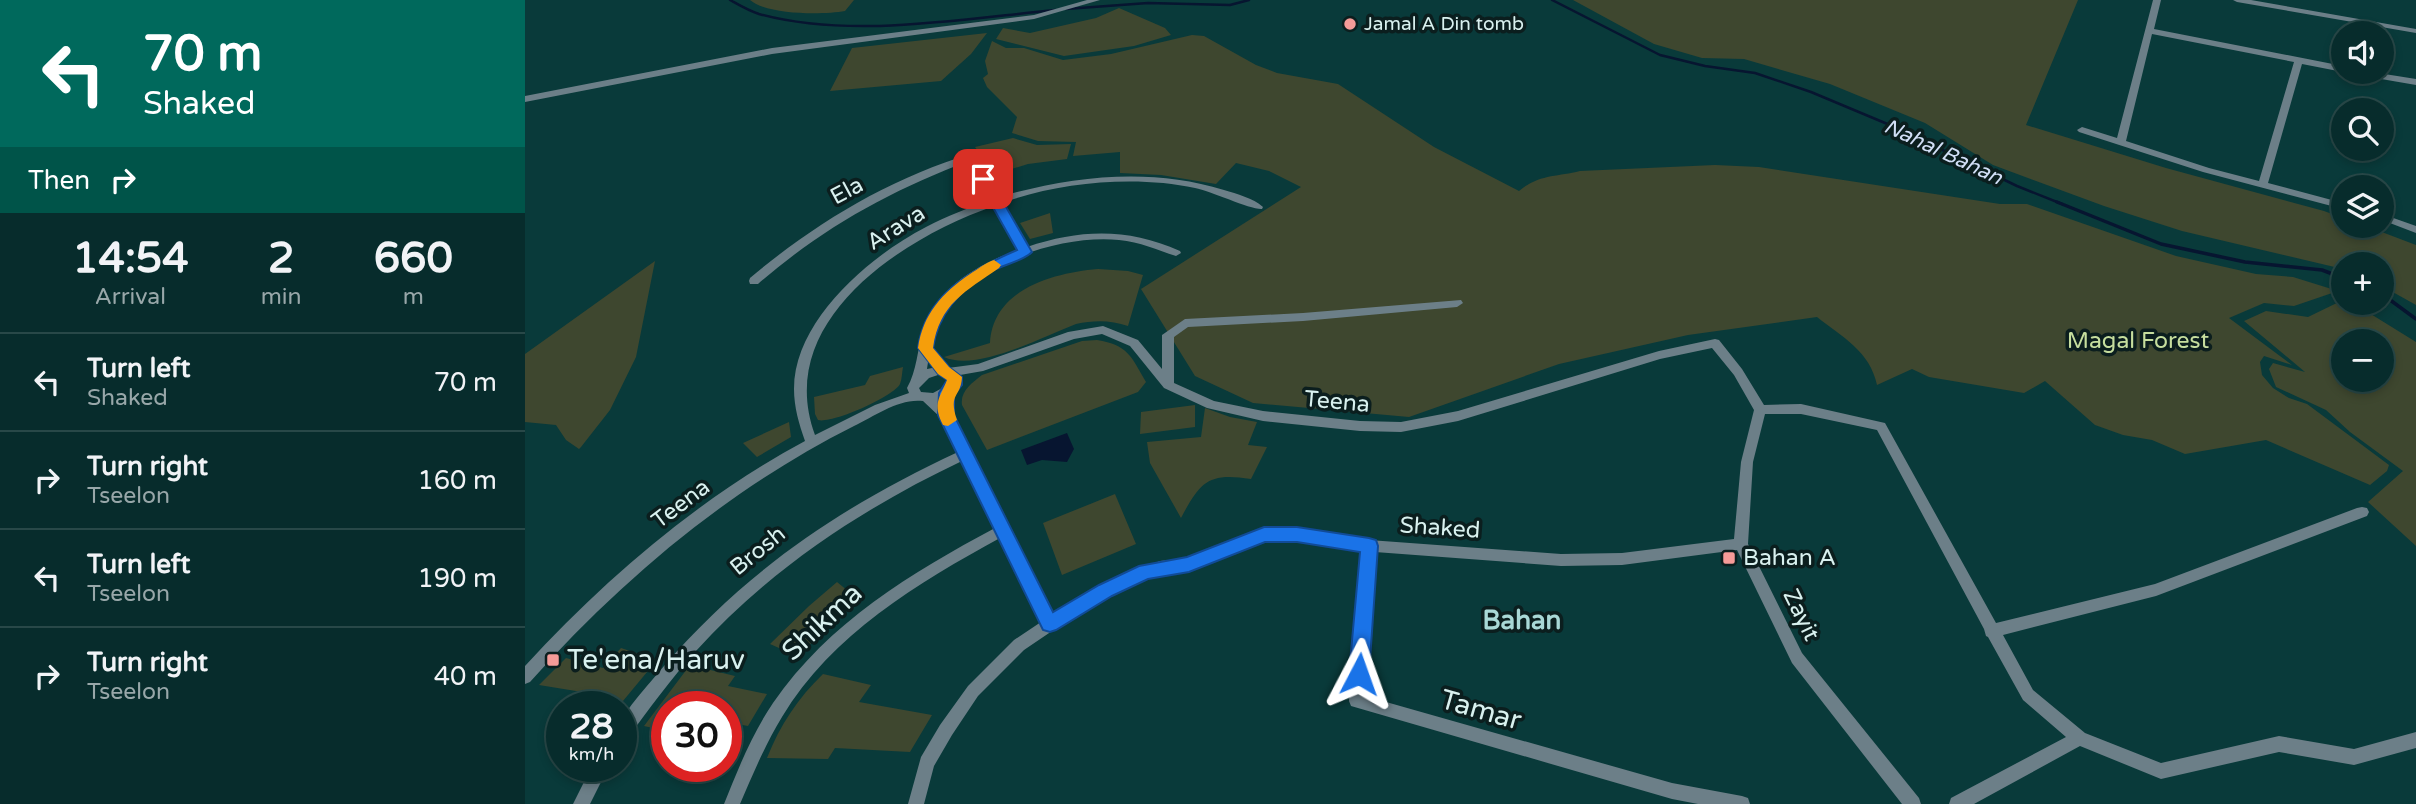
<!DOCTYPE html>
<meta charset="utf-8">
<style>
body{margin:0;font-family:"Varela Round",sans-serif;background:#153838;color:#f1f3f6;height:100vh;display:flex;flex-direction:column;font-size:26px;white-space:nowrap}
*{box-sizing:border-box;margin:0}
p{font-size:23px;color:#98a7a9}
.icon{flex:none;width:38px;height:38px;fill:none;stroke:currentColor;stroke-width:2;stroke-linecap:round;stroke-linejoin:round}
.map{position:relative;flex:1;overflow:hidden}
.panel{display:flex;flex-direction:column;background:#072c2c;width:525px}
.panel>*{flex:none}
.guide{background:#00695c;color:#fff;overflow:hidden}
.tools{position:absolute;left:1806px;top:21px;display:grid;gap:14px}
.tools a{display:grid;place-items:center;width:63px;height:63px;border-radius:50%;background:#072c2c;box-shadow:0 4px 10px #0003,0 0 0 2px #284848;font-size:35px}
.speed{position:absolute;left:21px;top:691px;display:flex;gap:14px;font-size:35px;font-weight:700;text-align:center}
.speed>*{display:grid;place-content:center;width:91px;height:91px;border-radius:50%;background:#072c2c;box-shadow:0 4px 10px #0003,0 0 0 2px #284848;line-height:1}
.speed small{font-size:18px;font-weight:400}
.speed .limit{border:10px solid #d22;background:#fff;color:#111}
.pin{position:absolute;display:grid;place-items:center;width:60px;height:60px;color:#fff;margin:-30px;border-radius:14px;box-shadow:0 4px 10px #0006}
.me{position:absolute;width:77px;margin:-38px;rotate:4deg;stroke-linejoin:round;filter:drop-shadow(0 0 5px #0008)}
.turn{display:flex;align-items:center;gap:24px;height:147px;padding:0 28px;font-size:32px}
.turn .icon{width:91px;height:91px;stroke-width:2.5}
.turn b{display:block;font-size:49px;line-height:60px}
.then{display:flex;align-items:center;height:66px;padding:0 28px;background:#0003;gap:14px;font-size:26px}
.eta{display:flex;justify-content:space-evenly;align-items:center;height:119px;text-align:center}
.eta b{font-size:42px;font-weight:700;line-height:49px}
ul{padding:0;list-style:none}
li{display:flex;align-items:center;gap:21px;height:98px;padding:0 28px;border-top:2px solid #284848}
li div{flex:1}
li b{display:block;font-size:26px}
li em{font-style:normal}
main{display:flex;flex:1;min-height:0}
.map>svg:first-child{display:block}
.green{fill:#3e472f;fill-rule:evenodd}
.water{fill:#071530}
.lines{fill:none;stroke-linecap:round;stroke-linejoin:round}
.stream-far1{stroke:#071530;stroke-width:2.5}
.stream{stroke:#071530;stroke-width:3.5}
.minor{fill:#6c7f88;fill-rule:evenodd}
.route{fill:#1a73e8;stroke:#114b97;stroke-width:2}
.slow{fill:#f59e0b}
.poi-dot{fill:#f59b98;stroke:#0b1e1e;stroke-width:2.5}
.labels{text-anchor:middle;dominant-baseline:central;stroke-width:7;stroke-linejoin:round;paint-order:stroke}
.far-poi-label{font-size:19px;fill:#d9f1ef;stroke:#0b1e1e;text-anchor:start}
.far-water-label{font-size:21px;font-style:italic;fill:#d1def5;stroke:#0b1e1e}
.street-label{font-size:23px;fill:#d9f1ef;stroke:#0b1e1e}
.park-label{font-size:23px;fill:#c6de9e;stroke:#0b1e1e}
.poi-label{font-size:23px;fill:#d9f1ef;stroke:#0b1e1e;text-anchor:start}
.quarter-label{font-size:26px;font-weight:bold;fill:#a8d8d6;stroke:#0b1e1e}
.near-street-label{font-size:28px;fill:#d9f1ef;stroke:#0b1e1e}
.near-poi-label{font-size:28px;fill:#d9f1ef;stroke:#0b1e1e;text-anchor:start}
</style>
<main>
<section class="panel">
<div class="guide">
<div class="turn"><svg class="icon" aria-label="left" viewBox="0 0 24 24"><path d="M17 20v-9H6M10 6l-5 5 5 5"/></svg><div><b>70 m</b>Shaked</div></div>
<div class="then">Then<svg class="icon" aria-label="right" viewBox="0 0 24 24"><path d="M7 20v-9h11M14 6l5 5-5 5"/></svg></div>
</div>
<div class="eta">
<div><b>14:54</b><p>Arrival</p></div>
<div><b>2</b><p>min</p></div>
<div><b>660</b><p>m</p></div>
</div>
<ul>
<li><svg class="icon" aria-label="left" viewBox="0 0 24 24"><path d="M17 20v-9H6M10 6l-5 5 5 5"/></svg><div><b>Turn left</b><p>Shaked</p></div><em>70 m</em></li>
<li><svg class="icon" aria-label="right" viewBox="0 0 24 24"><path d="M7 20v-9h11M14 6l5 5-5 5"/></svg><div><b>Turn right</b><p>Tseelon</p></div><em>160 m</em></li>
<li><svg class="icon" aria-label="left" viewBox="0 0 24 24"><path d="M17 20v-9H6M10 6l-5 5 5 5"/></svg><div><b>Turn left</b><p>Tseelon</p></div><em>190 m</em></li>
<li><svg class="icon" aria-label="right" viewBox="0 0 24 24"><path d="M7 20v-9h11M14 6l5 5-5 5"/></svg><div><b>Turn right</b><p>Tseelon</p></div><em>40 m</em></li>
</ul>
</section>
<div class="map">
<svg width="1891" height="804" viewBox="0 0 1891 804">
<rect width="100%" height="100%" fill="#093a3a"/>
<path class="green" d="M225,0H329L320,11C297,15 242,15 225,0Z
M1048,0H1553L1501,125L1641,168L1799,211L1818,218V226H1841L1891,245V305L1857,286V264H1818V269L1657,231L1579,206L1468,165L1400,123L1305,84L1219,59L1177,58L1129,44Z
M594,8L640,28L646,35L609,46L539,56L471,39L478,28L505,33L571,18Z
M462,33L446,54L416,81L305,91L327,48Z
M667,35L679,36L731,65L752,73L813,84L909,147L994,191C1014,174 1032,177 1055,171L1190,165L1234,167L1475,204H1502L1651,256L1731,274L1768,277L1813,291L1769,306L1739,303L1704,318L1767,365L1739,356L1735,362L1737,375L1748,388L1764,398L1782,404L1864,465L1862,471L1845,485L1741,440L1660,454L1627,440L1598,435L1570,425L1520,381L1499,393L1404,377L1387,369L1352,385C1345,351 1317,337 1292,317L1163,335L1034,364L884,417L728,403L670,376L616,289L776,187L744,171L711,163L691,184L636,175L595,173V152L548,156L551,142L513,141L487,133L492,117L462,87L458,78L463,74L460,61L467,41L481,48H499L538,60L586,54Z
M488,138L512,145L546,144L542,159L503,164L470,174L450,147Z
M525,213L528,233L505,239L495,223Z
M130,261L111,357L85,410L56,447L54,449L41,440L31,425L0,422V354Z
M573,269L603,271L618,275L603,326C586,320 569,320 551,324C517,337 452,372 419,357L465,343C468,289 528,273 573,269Z
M1818,300V303H1828L1891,342V546L1843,502L1878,471L1825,432L1801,410L1751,387L1744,369L1748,363L1780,372L1719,321L1741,311L1783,317ZM1818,341H1857V380H1818Z
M572,340C603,345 606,356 621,382L613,392L462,450L437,405C435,391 447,383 457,375L557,341Z
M378,367C377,372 377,379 375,384C368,397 307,424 293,420L290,414L289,397L340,385L345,376Z
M670,405V427L615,434L616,412Z
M680,408L705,417L732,422L723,445L742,447L726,479C683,472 675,482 656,518L625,463L622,442L676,437Z
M264,422L266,437L232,457L218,443Z
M590,494L611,544L537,575L518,523Z
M312,582L334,600L272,656L245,644L284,606Z
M96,648L132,660L93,707H48L57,692L14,685L41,658L78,668Z
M165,665L210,676L203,686L242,694L223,726L201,722V707H142V731L119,726Z
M298,674L346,685L334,702L407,715L385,752L310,748L303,759L242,758C255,725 273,698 298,674Z"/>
<path class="water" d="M542,433L549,449L542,462L517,460L502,465L496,450Z"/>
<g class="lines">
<path class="stream-far1" d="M205,0C214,5 224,11 234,14C325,39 437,19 530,10
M1027,0L1135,55L1180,66L1230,73L1286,92L1372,128L1492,186L1537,204
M541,9L623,3L705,5L724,0"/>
<path class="stream" d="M1532,202L1636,244L1720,262L1797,270L1818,278
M1857,294L1891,319"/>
<path class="minor" d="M562,0H575L509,19L247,54L0,102V96L247,48L509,15Z
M1628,0H1636L1629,29L1818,66V72L1777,64L1743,183L1818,203V209L1678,172L1554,132L1552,130L1557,127L1592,138ZM1627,34L1769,62L1734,181L1684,168L1601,141Z
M1708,0H1726L1891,29V33L1712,2Z
M1829,72H1847L1891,79V85L1833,75Z
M446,154L451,157L474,197C547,176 625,167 699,190C712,194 728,198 738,207L737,209C726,210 686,191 670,188C611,175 534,182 477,203L502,247C556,229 603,228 655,251L656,253L651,256C632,250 615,242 594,240C536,234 445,264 414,317C405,332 405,352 402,369L418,366L423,368L453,364L543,332L578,326L613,340L637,369V335L660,319L778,313L936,300L938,303L932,307L778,321L663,327L649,337V383L689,401L738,411L835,421L876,422L933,411L1134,351L1190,339L1194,340L1217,369L1239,405L1276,404L1360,423L1471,623L1630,584L1832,508L1837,507L1842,508L1844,512L1842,516L1631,596L1478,635L1508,690L1560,733L1636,763L1754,736L1829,749L1891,732V748L1829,765L1754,752L1636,779L1555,746L1449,804H1424L1426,798L1541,737L1498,700L1463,637L1461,636L1459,629L1352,430L1276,414H1240L1228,462L1223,544L1277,653L1394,798L1396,804H1377L1267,663L1212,550L1097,565L1036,566L850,552L840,696L1147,783L1217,796L1223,798L1225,804H1173L1147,799L826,706L824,701L837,551L754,539L723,545L664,570L635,573L610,582L530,629L499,650L453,696L427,735L409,766L399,804H383L396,757L415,725L443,686L489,640L516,622L475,538C393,583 307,634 257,717C240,745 228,774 215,804H199C213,769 227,734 248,703C304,622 386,573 470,528L437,461C338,508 245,569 171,651C146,679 124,709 102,739L96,741C96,735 95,726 97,720C101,709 130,677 139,666C223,569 317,506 433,452L416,418L398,401C374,398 350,416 329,426C204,489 98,578 5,682L0,684V666C81,578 174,498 280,441C274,424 269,407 269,389C269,320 345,256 401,227C422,216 443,208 465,200L444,161C366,190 296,229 233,284H225L224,281L225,278C289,224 365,178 446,154ZM469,206L493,250C455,263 409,289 398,331C392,351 392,370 382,388L384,393L350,405L290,435C248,321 377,238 469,206ZM577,334L605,346L639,388L682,408L738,421L835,431L876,432L933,421L1135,359L1187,348L1209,375L1229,410L1216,462L1209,539L1097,553L1036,554L844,540L754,527L721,534L663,558L635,561L600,574L528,615L427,415L414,401L430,392L436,377L435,375L458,371L549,339ZM416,374L423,379L421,386L408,393L396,392L394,388L404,378Z
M1857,214L1891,226V233L1857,220Z
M67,766H84L65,804H48Z"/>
</g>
<path class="route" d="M458,176L465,179L507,252C497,262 479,264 467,271C437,288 413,313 408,348L424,367L437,377V385L429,395V415L528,612L574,585L614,566L662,557L739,527H772L844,538L851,540L853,546L844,674L841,680L834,683L827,680L824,674L835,552L772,542H740L664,572L623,579L587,596L531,630L525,632L518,630L413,415L414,393L422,380L413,374L393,348C400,295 446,270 492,250L452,179Z"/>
<path class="slow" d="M469,260L476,265L474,268C441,291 414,304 408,348L424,367L437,377C436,398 423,392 432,420L423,426L418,425C407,403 415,398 422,380L413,374L393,348C398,314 417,293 445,274C453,269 460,263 469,260Z"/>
<g class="poi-dot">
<circle cx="825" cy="24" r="7"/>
<rect x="1197" y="551" width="14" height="14" rx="3.5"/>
<rect x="21" y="653" width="14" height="14" rx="3.5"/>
</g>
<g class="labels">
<g class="far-poi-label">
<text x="839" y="24">Jamal A Din tomb</text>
</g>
<g class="far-water-label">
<text transform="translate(1418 152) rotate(25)">Nahal Bahan</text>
</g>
<g class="street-label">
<text transform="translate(322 191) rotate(-28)">Ela</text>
<text transform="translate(371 228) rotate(-32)">Arava</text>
<text transform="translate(812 402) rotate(5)">Teena</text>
<text transform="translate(156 504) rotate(-37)">Teena</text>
<text transform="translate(915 528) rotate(4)">Shaked</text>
<text transform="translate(233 551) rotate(-39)">Brosh</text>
<text transform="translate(1276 615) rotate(64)">Zayit</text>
</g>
<g class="park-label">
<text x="1613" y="341">Magal Forest</text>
</g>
<g class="poi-label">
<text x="1218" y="558">Bahan A</text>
</g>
<g class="quarter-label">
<text x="997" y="620">Bahan</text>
</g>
<g class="near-street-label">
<text transform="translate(297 622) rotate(-43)">Shikma</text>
<text transform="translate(956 710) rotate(16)">Tamar</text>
</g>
<g class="near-poi-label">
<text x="42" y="660">Te'ena/Haruv</text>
</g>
</g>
</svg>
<div class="tools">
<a><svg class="icon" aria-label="sound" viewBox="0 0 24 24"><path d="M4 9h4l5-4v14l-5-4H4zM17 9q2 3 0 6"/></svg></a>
<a><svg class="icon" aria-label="search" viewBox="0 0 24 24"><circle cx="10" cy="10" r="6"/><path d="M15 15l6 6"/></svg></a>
<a><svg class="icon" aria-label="layers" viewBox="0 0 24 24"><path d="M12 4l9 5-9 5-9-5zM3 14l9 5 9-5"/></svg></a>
<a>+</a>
<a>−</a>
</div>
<div class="speed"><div>28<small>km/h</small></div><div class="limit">30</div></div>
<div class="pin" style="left:458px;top:179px;background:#d93025"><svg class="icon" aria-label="arrive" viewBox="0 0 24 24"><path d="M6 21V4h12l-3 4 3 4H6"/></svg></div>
<svg class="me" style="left:834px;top:674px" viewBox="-20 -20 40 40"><path d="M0-17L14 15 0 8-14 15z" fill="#1a73e8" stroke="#fff" stroke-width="4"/></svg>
</div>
</main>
